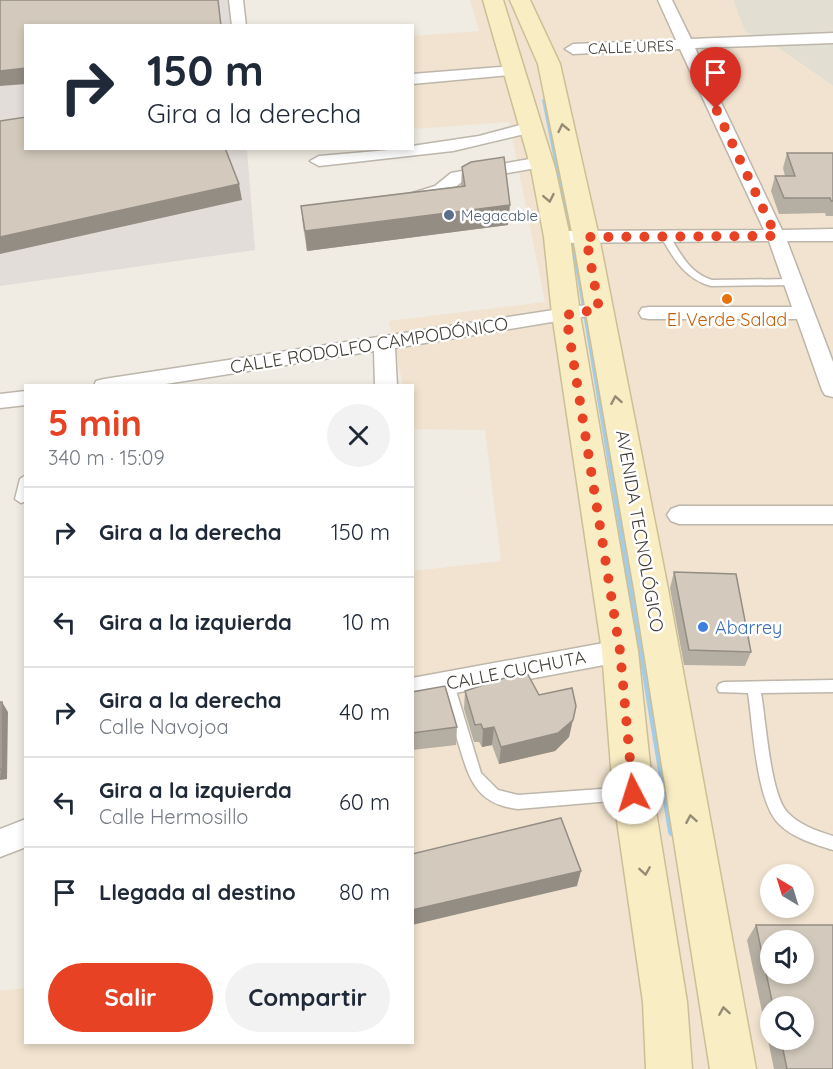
<!DOCTYPE html>
<html lang="es">
<meta charset="utf-8">
<style>
body{margin:0;font-family:Quicksand,sans-serif;background:#f2f2f3;color:#1f2937;height:100vh;display:flex;flex-direction:column;font-size:22px;white-space:nowrap}
*{box-sizing:border-box;margin:0}
p{font-size:20px;color:#747a83}
.icon{flex:none;width:33px;height:33px;fill:none;stroke:currentColor;stroke-width:2;stroke-linecap:round;stroke-linejoin:round}
.map{position:relative;flex:1;overflow:hidden}
.details{position:absolute;left:24px;top:384px;width:390px;height:660px;display:flex;flex-direction:column;background:#fff;border-radius:0px;box-shadow:0 3px 9px #0003}
.details>*{flex:none}
.guide{position:absolute;left:24px;top:24px;width:390px;height:126px;border-radius:0px;box-shadow:0 3px 9px #0003;background:#fff;color:#1f2937;overflow:hidden}
.needle{width:39px;rotate:322deg}
.controls{position:absolute;left:760px;top:864px;display:grid;gap:12px}
.controls a{display:grid;place-items:center;width:54px;height:54px;border-radius:50%;background:#fff;box-shadow:0 3px 9px #0003;font-size:30px}
.pin{position:absolute;display:grid;place-items:center;width:51px;height:51px;color:#fff;margin:-62px -26px;border-radius:50% 50% 50% 0;rotate:-45deg;box-shadow:0 0 6px #0007}
.pin .icon{rotate:45deg}
.me{position:absolute;width:66px;margin:-33px;rotate:355deg;stroke-linejoin:round;filter:drop-shadow(0 0 4px #0008)}
.turn{display:flex;align-items:center;gap:21px;height:126px;padding:0 24px;font-size:27px}
.turn .icon{width:78px;height:78px;stroke-width:2.5}
.turn b{display:block;font-size:42px;line-height:51px}
.round{display:grid;place-items:center;flex:none;width:63px;height:63px;border-radius:32px;background:#f2f2f3}
.head{display:flex;align-items:center;justify-content:space-between;height:102px;padding:0 24px}
h1{font-size:36px;font-weight:800;line-height:45px;color:#e74223}
.cta{display:flex;gap:12px;margin-top:auto;padding:12px 24px}
.cta a{flex:1;height:69px;border-radius:36px;background:#e74223;color:#fff;font-size:24px;font-weight:800;line-height:69px;text-align:center}
.cta a+a{background:#f2f2f3;color:#1f2937}
ul{padding:0;list-style:none}
li{display:flex;align-items:center;gap:18px;height:90px;padding:0 24px;border-top:2px solid #e0e1e3}
li div{flex:1}
li b{display:block;font-size:22px}
li em{font-style:normal}
.map>svg:first-child{display:block}
.residential{fill:#e3ded2}
.commercial{fill:#f1e3cf;fill-rule:evenodd}
.industrial{fill:#e2ddd8}
.lines{fill:none;stroke-linecap:round;stroke-linejoin:round}
.stream{fill:#a3cce9;fill-rule:evenodd}
.service-casing{stroke:#bdb6aa;stroke-width:3}
.minor-casing{stroke:#bdb6aa;stroke-width:3}
.secondary-casing{stroke:#ccbf96;stroke-width:3}
.service{fill:#fff;fill-rule:evenodd}
.minor{fill:#fff;fill-rule:evenodd}
.secondary{fill:#f9edc4;fill-rule:evenodd}
.wall{fill:#b5aea3;fill-rule:evenodd}
.shaded-wall{fill:#948d84}
.building{fill:#d3cabd;stroke:#948d84;stroke-width:1.5;fill-rule:evenodd}
.oneway{stroke:#948c75}
.route{stroke:#e74223;stroke-width:10;stroke-dasharray:0 18}
.service-dot{fill:#5c6f8a;stroke:#fff;stroke-width:2}
.food-dot{fill:#e8710a;stroke:#fff;stroke-width:2}
.shop-dot{fill:#3f7fe0;stroke:#fff;stroke-width:2}
.labels{text-anchor:middle;dominant-baseline:central;stroke-width:5;stroke-linejoin:round;paint-order:stroke}
.far-street-label{font-size:15px;fill:#413c34;stroke:#fff}
.far-service-label{font-size:15px;fill:#4e5e75;stroke:#fff;text-anchor:start}
.food-label{font-size:18px;fill:#c56008;stroke:#fff}
.street-label{font-size:18px;fill:#413c34;stroke:#fff}
.shop-label{font-size:18px;fill:#366cbe;stroke:#fff;text-anchor:start}
</style>
<div class="map">
<svg width="833" height="1069" viewBox="0 0 833 1069">
<rect width="100%" height="100%" fill="#f0ece3"/>
<path class="residential" d="M733,0H833V86L777,47L745,32Z"/>
<path class="commercial" d="M470,0H733L745,32L777,47L833,86V1069H0V991L25,988L26,1042H412L413,571L501,561L485,430L413,429L412,386L403,385L389,321L545,302L509,122L413,129V36L479,31ZM771,874H804V908H771ZM771,940H804V974H771ZM771,1006H804V1040H771Z"/>
<path class="industrial" d="M0,0H235L237,25L26,26V148L247,149L255,250L0,286Z"/>
<g class="lines">
<path class="stream" d="M545,98L548,100L583,277L678,832L677,835L673,837L669,835L668,832L577,277L542,100Z"/>
<defs>
<path id="service" d="M666,234L669,235C681,254 689,273 712,280L793,279L798,282L793,285L711,286C685,279 674,259 661,237Z
M26,475V501L21,503L15,499L20,479Z
M447,678L452,680L454,684L481,773L498,790L518,795L629,787L634,789L636,794L634,799L518,809C475,804 469,778 458,742C452,723 446,703 440,684L442,680Z
M833,680V692L761,693C766,721 770,793 787,812C799,825 817,831 833,836V850C814,844 793,838 779,824C756,802 753,725 748,693L719,692L717,688L719,684L724,682Z"/>
<path id="minor" d="M229,0H243L246,26H232Z
M658,0H672L691,39L833,33V43L695,48L782,230L833,229V241H787L833,362V397L825,395L822,390L797,319H649L642,318L639,313L642,308L649,307H792L769,241L557,243L548,237L557,231L764,230L680,49L573,54L565,49L573,44L676,40Z
M514,66L522,71L520,74L412,84V74Z
M531,122L537,123L539,127L537,131L453,151L319,166L310,161L319,156L412,148V146L479,136Z
M541,157L550,162L547,166L463,181L447,194L412,204L403,199L406,195L435,186L451,173Z
M599,303L606,305L609,309L606,313L395,348L397,386H375L374,351L153,386H94L96,381L104,379Z
M26,391V405L0,408V394Z
M679,506H833V524H679L671,521L667,515L671,509Z
M620,640L629,643L633,651L629,659L620,662L412,701V678Z
M26,819V847L0,857V829Z"/>
<path id="secondary" d="M483,0H503L555,168L570,237L580,314L638,651L653,793L687,1002L692,1069H646L643,1002L613,793L602,651L552,314L544,237L531,168Z
M510,0H530L560,64L599,237L668,589L756,1069H710L634,589L573,237L538,64Z"/>
</defs>
<use href="#service" class="service-casing"/>
<use href="#minor" class="minor-casing"/>
<use href="#secondary" class="secondary-casing"/>
<use href="#service" class="service"/>
<use href="#minor" class="minor"/>
<use href="#secondary" class="secondary"/>
</g>
<path class="wall" d="M787,153H833V216H826L825,213L779,214L771,191L775,176H785L783,168Z
M462,167L508,225L307,251L303,226L301,206L461,186Z
M674,572L751,652L745,666L684,665L670,588Z
M465,691L539,695L576,706L569,737L555,751L499,764L492,745L482,747L479,742H474L464,709Z
M412,692L457,727L456,745L412,750Z
M756,925H833V1069H774L747,940ZM771,940H804V974H771ZM771,1006H804V1040H771Z"/>
<path class="shaded-wall" d="M26,68V84L0,86V71Z
M239,184L242,200L0,254V237Z
M510,205L508,225L307,251L305,231Z
M2,702L8,712L7,779L0,780Z
M576,706L569,737L555,751L499,764L501,747Z
M494,727L492,745L482,747L483,729Z
M581,871L577,886L412,925V910Z"/>
<path class="building" d="M0,0H218L221,26H26V68L0,71Z
M26,117V148H225L239,184L0,237V121Z
M787,153H833V201H831L830,198H784L775,176H795Z
M504,157L510,205L305,231L301,206L465,186L462,167L471,162Z
M674,572L736,574L751,652L689,650Z
M526,671L539,695L572,688L576,706L573,720L558,733L501,747L494,727L483,729L481,724L475,725L465,691Z
M445,686L457,727L412,733V692Z
M0,702H2V769L0,770Z
M561,818L581,871L412,910V854Z
M756,925H833V1069H787L781,1040H804V1006H773ZM771,940H804V974H771Z"/>
<defs><path id="oneway-chevron" d="M-2-3.5L2.5 0L-2 3.5" fill="none" stroke-width="1.6" stroke-linecap="round" stroke-linejoin="round" transform="scale(1.5)"/></defs>
<g class="oneway">
<use href="#oneway-chevron" transform="translate(563 128) rotate(-102)"/>
<use href="#oneway-chevron" transform="translate(549 198) rotate(79)"/>
<use href="#oneway-chevron" transform="translate(616 400) rotate(-100)"/>
<use href="#oneway-chevron" transform="translate(691 819) rotate(-100)"/>
<use href="#oneway-chevron" transform="translate(645 871) rotate(81)"/>
<use href="#oneway-chevron" transform="translate(724 1011) rotate(-99)"/>
</g>
<g class="lines">
<path class="route" d="M633,793L620,651L566,315L599,309L586,237L776,236L716,109"/>
</g>
<circle class="service-dot" cx="449" cy="215" r="6"/>
<circle class="food-dot" cx="727" cy="299" r="6"/>
<circle class="shop-dot" cx="703" cy="627" r="6"/>
<g class="labels">
<g class="far-street-label">
<text transform="translate(631 47) rotate(-2)">CALLE URES</text>
</g>
<g class="far-service-label">
<text x="461" y="215">Megacable</text>
</g>
<g class="food-label">
<text x="727" y="319">El Verde Salad</text>
</g>
<g class="street-label">
<text transform="translate(369 345) rotate(-9)">CALLE RODOLFO CAMPODÓNICO</text>
<text transform="translate(640 531) rotate(80)">AVENIDA TECNOLÓGICO</text>
<text transform="translate(516 670) rotate(-11)">CALLE CUCHUTA</text>
</g>
<g class="shop-label">
<text x="715" y="627">Abarrey</text>
</g>
</g>
</svg>
<div class="controls">
<a><svg class="needle" viewBox="-14 -14 28 28"><path d="M0-13l5 13h-10z" fill="#e53935"/><path d="M0 13l5-13h-10z" fill="#747a83"/></svg></a>
<a><svg class="icon" aria-label="sound" viewBox="0 0 24 24"><path d="M4 9h4l5-4v14l-5-4H4zM17 9q2 3 0 6"/></svg></a>
<a><svg class="icon" aria-label="search" viewBox="0 0 24 24"><circle cx="10" cy="10" r="6"/><path d="M15 15l6 6"/></svg></a>
</div>
<div class="pin" style="left:716px;top:109px;background:#d93025"><svg class="icon" aria-label="arrive" viewBox="0 0 24 24"><path d="M6 21V4h12l-3 4 3 4H6"/></svg></div>
<svg class="me" style="left:633px;top:793px" viewBox="-20 -20 40 40"><circle r="19" fill="#fff"/><path d="M0-13L10 11 0 6-10 11z" fill="#e74223"/></svg>
<div class="guide">
<div class="turn"><svg class="icon" aria-label="right" viewBox="0 0 24 24"><path d="M7 20v-9h11M14 6l5 5-5 5"/></svg><div><b>150 m</b>Gira a la derecha</div></div>
</div>
<section class="details">
<div class="head"><div><h1>5 min</h1><p>340 m · 15:09</p></div><a class="round"><svg class="icon" aria-label="close" viewBox="0 0 24 24"><path d="M6 6l12 12M18 6L6 18"/></svg></a></div>
<ul>
<li><svg class="icon" aria-label="right" viewBox="0 0 24 24"><path d="M7 20v-9h11M14 6l5 5-5 5"/></svg><div><b>Gira a la derecha</b></div><em>150 m</em></li>
<li><svg class="icon" aria-label="left" viewBox="0 0 24 24"><path d="M17 20v-9H6M10 6l-5 5 5 5"/></svg><div><b>Gira a la izquierda</b></div><em>10 m</em></li>
<li><svg class="icon" aria-label="right" viewBox="0 0 24 24"><path d="M7 20v-9h11M14 6l5 5-5 5"/></svg><div><b>Gira a la derecha</b><p>Calle Navojoa</p></div><em>40 m</em></li>
<li><svg class="icon" aria-label="left" viewBox="0 0 24 24"><path d="M17 20v-9H6M10 6l-5 5 5 5"/></svg><div><b>Gira a la izquierda</b><p>Calle Hermosillo</p></div><em>60 m</em></li>
<li><svg class="icon" aria-label="arrive" viewBox="0 0 24 24"><path d="M6 21V4h12l-3 4 3 4H6"/></svg><div><b>Llegada al destino</b></div><em>80 m</em></li>
</ul>
<div class="cta"><a>Salir</a><a>Compartir</a></div>
</section>
</div>
